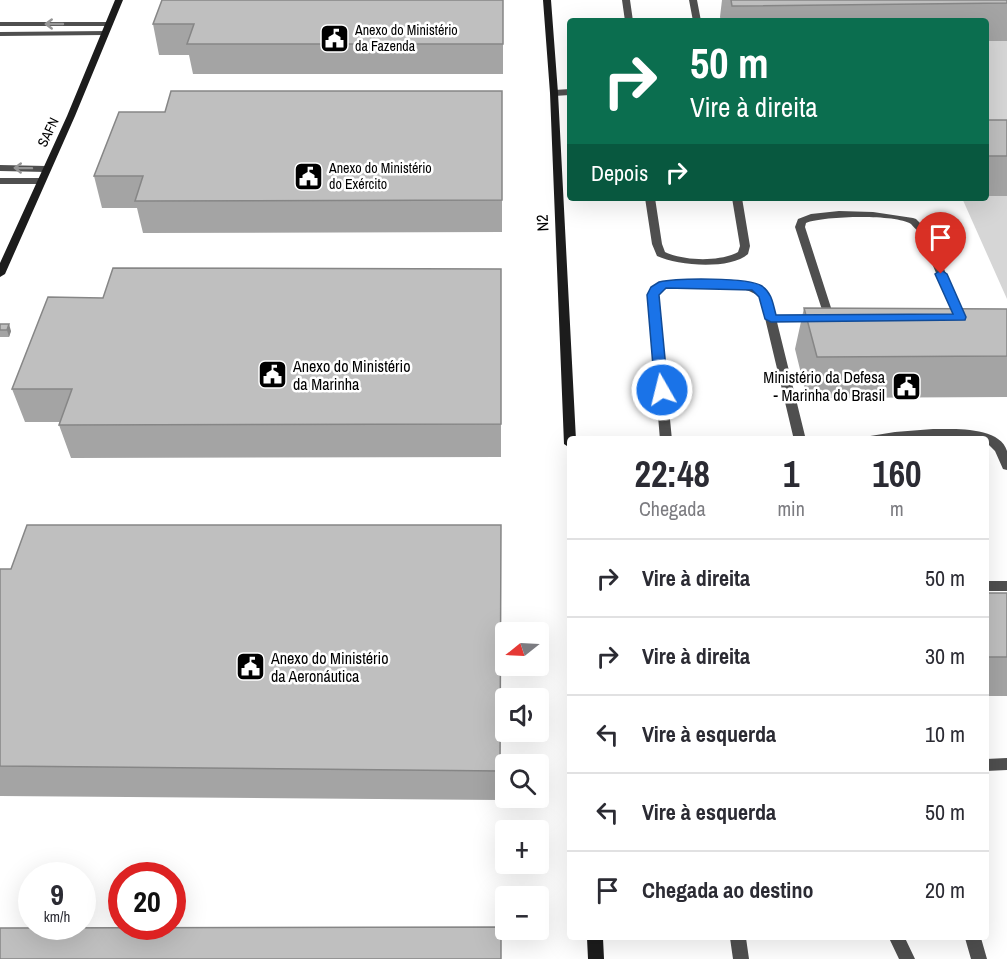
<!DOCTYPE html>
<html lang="pt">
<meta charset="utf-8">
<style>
body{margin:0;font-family:"Archivo Narrow",sans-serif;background:#f7f7f7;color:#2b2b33;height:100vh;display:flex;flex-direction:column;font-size:22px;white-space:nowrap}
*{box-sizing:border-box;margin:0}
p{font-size:20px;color:#7c7c81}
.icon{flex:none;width:33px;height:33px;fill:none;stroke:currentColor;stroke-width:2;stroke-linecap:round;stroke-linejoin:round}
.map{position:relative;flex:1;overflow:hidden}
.side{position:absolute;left:567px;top:436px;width:422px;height:504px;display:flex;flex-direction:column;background:#fff;border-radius:6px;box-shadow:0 6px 24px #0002}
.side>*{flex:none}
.hud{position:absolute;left:567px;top:18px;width:422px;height:183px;border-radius:6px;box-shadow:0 6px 24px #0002;background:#0b6e4f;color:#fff;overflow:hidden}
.needle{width:39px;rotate:252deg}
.tools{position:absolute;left:495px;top:622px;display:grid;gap:12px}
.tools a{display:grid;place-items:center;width:54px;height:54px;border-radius:6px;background:#fff;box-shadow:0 6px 24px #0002;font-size:30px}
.speed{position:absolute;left:18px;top:862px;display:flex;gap:12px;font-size:30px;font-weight:700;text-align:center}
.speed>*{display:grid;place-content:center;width:78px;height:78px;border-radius:50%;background:#fff;box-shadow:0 6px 24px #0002;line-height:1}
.speed small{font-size:15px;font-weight:400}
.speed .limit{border:9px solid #d22;background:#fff;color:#111}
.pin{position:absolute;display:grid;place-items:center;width:51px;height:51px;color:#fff;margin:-62px -26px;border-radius:50% 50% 50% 0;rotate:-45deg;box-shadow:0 0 6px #0007}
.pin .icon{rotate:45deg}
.me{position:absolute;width:66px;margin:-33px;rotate:352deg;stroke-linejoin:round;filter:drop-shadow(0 0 4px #0008)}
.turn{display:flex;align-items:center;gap:21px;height:126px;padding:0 24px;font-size:27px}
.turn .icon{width:78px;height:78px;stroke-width:2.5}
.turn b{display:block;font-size:42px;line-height:51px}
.then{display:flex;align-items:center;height:57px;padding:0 24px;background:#0003;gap:12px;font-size:22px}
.eta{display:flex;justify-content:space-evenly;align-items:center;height:102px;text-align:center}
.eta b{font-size:36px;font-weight:700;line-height:42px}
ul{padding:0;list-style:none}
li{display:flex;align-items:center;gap:18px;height:78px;padding:0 24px;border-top:2px solid #e1e1e2}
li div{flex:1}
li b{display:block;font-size:22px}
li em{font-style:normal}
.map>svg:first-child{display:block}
.green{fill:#d6d6d6}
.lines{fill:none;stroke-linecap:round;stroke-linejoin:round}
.lane{fill:#4f4f4f;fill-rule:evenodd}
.secondary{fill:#1c1c1c;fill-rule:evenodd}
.wall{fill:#a4a4a4}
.shaded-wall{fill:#868686}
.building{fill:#bfbfbf;stroke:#868686;stroke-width:1.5}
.oneway{stroke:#959595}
.route{fill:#1a73e8;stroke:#114b97;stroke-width:1.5}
.labels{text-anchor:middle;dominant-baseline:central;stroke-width:5;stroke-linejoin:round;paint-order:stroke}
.far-poi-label{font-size:14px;fill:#000;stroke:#fff;text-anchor:start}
.far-street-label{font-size:14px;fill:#000;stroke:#fff}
.street-label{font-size:16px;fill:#000;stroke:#fff}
.poi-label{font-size:16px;fill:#000;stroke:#fff;text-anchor:start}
</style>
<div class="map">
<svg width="1007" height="959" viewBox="0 0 1007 959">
<rect width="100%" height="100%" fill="#fff"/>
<path class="green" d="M986,41H1007V127H986Z
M986,196H1007V299L962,198Z"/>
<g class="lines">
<path class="lane" d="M622,0H630L633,21H625Z
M689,0H697L701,21H693Z
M0,22H109L113,24L109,26H0Z
M108,31L109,33L105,35L0,36V32Z
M570,89V95L554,96L550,93L554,90Z
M0,165L46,166L51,169L46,172L0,171Z
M0,178H40L45,181L40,184H0Z
M645,198H655L662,244L665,252C684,261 720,262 738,252L740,246L732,198H742L750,246L748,254C730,270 678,266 657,256L652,244Z
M839,211L873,212L913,218L916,219L927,230L965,317L964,319H956L955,317L918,231C915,229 913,226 911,224C895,214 824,216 806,223L805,227L834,317L833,319H825L795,227L798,219L811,214Z
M712,279C727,280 763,282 770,297C773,302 774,310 775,315H817L822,318L817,321L777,322L806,440H794L760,297C739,281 684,282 660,291L658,295L672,440H660L648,295L651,287L678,280Z
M933,429C953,429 1000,426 1007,451C1007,457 1007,465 1007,470L1003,469L995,451L986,442V440L952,437L862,440L864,437L895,432Z
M986,581H1007V591H986Z
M1007,758V770L986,771V759Z
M730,938H746L749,959H733Z
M889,938H905L915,959H899Z
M965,938H981L987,959H971Z"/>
<path class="secondary" d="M115,0H123L75,116L5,274L0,277V263L67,116Z
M543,0H551L558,93L576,440H570V448L564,444L550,93Z
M587,938H603L604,959H588Z"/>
</g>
<path class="wall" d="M503,0V74H193L189,55H159L153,24Z
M722,0H1007V41H986V21H721L720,17Z
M502,91V232L143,233L137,208H102L94,176L165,112Z
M986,120H1007V196H986Z
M501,269V457L71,458L59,425L61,422H25L12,389L103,298Z
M804,308L1007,309V397L807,398L795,349Z
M0,324L11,331L9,337H0Z
M501,525L500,800L0,796V569H11Z
M986,593H1007V696H986Z"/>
<path class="shaded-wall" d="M9,324L11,331L9,337L7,330Z"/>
<path class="building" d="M162,0H503V44H187L194,24H153Z
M731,0H1007V3L732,6Z
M171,91H502V200L135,201L143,176H94L119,112H165Z
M986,120H1007V156H986Z
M113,268L501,269V424L59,425L72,389H12L48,297L103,298Z
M804,308L1007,309V356L817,357Z
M0,324H9L7,330H0Z
M27,525H501L500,771L0,766V569H11Z
M986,593H1007V657H986Z
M501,927V959H0V928Z"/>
<defs><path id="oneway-shaft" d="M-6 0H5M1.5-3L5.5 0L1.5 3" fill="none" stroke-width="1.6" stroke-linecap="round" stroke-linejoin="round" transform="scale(1.5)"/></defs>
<g class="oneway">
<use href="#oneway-shaft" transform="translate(54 24) rotate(-180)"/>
<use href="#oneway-shaft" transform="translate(23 168) rotate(-179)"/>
</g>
<path class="route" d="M941,270L947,274L966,317L965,320L771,322L765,319L759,297L752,290L666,288L659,295L668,390L662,395L655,390L647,295L651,287L659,282C677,278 748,277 762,286C772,293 773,304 776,315L953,314L935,274Z"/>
<defs>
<symbol id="civic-square" viewBox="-11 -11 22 22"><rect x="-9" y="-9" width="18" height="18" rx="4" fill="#000" stroke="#fff"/><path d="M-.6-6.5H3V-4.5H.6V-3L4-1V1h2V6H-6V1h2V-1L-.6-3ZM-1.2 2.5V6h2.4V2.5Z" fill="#fff"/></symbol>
</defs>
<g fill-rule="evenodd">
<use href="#civic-square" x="318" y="22" width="33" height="33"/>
<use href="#civic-square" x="292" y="160" width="33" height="33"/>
<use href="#civic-square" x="256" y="358" width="33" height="33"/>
<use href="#civic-square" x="890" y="370" width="33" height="33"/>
<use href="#civic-square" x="234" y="650" width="33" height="33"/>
</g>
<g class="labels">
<g class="far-poi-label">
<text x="355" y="30">Anexo do Ministério<tspan x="355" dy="16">da Fazenda</tspan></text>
<text x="329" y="168">Anexo do Ministério<tspan x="329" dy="16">do Exército</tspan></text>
</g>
<g class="far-street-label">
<text transform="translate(48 132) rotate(-64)">SAFN</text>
</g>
<g class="street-label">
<text transform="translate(542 223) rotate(-93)">N2</text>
</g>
<g class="poi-label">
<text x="293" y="366">Anexo do Ministério<tspan x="293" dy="18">da Marinha</tspan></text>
<text x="885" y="377" text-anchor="end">Ministério da Defesa<tspan x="885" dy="18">- Marinha do Brasil</tspan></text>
<text x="271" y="658">Anexo do Ministério<tspan x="271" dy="18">da Aeronáutica</tspan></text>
</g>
</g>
</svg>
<div class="tools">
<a><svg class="needle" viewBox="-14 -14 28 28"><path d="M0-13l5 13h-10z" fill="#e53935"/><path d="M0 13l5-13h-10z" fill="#7c7c81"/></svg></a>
<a><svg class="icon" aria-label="sound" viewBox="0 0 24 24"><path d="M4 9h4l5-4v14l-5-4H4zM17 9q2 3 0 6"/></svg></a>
<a><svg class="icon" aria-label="search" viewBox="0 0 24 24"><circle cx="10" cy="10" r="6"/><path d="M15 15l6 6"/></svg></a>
<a>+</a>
<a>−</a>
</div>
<div class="speed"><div>9<small>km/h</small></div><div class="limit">20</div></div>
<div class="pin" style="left:941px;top:274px;background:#d93025"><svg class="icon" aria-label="arrive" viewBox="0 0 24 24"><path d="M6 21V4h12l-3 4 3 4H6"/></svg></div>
<svg class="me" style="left:662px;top:390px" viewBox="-20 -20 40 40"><circle r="17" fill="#1a73e8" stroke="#fff" stroke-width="3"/><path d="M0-11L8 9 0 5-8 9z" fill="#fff"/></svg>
<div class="hud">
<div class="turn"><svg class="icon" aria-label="right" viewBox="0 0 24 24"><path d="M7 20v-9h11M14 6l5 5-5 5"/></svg><div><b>50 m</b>Vire à direita</div></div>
<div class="then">Depois<svg class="icon" aria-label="right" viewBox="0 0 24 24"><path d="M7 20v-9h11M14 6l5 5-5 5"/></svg></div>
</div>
<section class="side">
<div class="eta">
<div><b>22:48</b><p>Chegada</p></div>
<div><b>1</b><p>min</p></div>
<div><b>160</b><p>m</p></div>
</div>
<ul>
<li><svg class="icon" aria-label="right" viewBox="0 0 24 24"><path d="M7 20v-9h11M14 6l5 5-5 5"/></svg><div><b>Vire à direita</b></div><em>50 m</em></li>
<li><svg class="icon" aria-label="right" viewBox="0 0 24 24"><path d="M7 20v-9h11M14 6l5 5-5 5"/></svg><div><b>Vire à direita</b></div><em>30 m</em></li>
<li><svg class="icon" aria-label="left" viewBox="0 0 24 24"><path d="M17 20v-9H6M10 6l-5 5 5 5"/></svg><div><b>Vire à esquerda</b></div><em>10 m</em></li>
<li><svg class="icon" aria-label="left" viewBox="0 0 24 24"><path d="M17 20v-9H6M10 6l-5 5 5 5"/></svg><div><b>Vire à esquerda</b></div><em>50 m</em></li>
<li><svg class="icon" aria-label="arrive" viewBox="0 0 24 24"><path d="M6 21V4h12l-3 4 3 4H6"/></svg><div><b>Chegada ao destino</b></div><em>20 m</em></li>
</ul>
</section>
</div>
